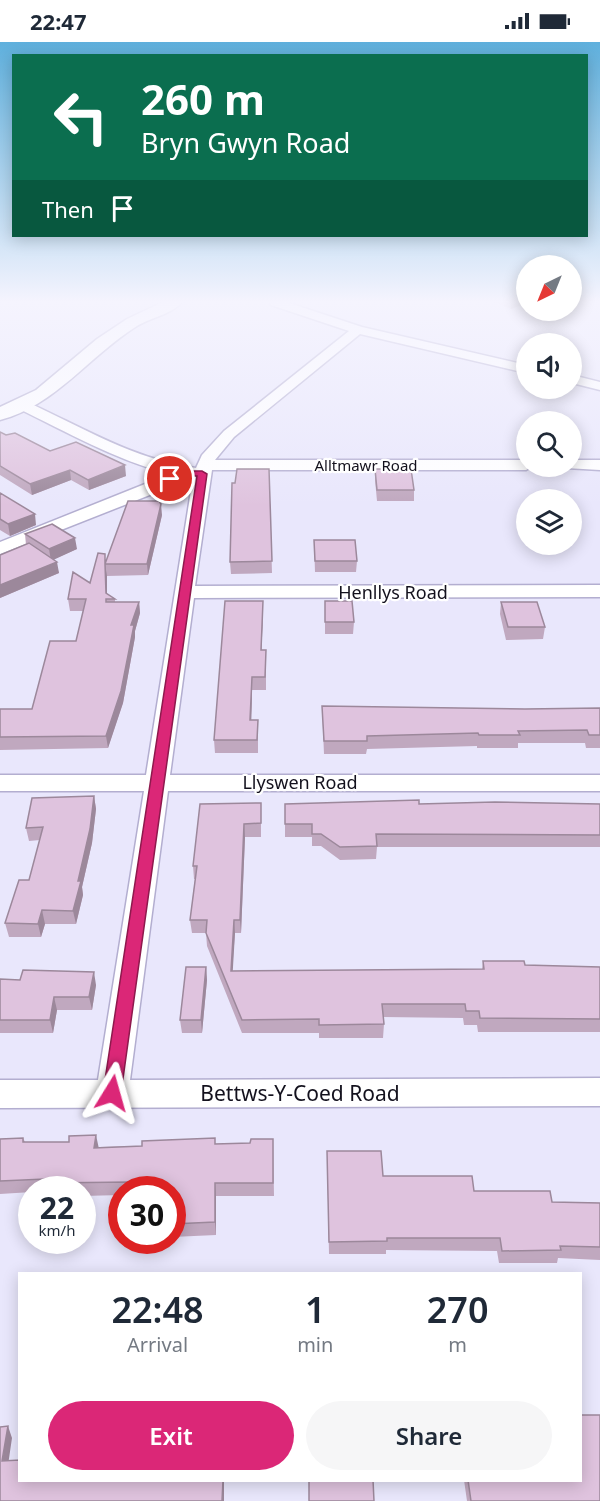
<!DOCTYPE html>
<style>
body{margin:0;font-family:"Noto Sans",sans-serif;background:#f6f6f7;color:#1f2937;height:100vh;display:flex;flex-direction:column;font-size:22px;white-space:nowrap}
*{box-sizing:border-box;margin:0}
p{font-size:20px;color:#747a83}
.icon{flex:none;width:33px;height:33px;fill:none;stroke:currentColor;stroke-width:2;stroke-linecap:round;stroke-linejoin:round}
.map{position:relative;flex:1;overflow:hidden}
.sheet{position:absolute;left:18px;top:1230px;width:564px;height:210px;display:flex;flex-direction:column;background:#fff;border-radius:0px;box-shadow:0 3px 15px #0003}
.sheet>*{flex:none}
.guide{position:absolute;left:12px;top:12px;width:576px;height:183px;border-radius:0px;box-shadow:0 3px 15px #0003;background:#0b6e4f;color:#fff;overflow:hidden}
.needle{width:39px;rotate:223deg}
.buttons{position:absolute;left:516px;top:213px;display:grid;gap:12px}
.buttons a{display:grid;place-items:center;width:66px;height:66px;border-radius:50%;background:#fff;box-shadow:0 3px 15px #0003;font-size:30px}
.speed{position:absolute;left:18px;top:1134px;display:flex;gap:12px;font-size:30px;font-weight:700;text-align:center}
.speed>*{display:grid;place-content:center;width:78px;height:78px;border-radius:50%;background:#fff;box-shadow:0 3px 15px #0003;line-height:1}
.speed small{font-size:15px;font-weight:400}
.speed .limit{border:9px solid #d22;background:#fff;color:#111}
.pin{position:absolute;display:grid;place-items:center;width:51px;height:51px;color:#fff;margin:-26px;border:3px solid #fff;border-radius:50%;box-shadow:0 2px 6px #0007}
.me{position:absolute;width:66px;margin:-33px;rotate:8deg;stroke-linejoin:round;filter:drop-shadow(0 0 4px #0008)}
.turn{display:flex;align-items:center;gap:21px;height:126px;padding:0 30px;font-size:27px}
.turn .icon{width:78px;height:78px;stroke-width:2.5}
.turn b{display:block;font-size:42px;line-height:51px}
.then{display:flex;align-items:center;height:57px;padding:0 30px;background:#0003;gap:12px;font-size:22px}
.eta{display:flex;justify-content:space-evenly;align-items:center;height:102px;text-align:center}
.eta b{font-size:36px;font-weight:600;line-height:42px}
.action{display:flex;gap:12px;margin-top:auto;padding:12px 30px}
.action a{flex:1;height:69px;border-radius:36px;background:#db2777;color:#fff;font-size:24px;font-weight:600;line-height:69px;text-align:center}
.action a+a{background:#f6f6f7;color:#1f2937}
.status{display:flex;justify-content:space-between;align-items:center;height:42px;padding:0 30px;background:#fff;direction:ltr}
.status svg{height:16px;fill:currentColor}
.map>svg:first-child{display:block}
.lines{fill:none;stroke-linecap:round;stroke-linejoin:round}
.minor-casing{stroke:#b3aed0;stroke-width:3}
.tertiary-casing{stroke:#b3aed0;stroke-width:3}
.minor{fill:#fff;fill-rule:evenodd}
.tertiary{fill:#fff;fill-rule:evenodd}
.wall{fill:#c0a8bf}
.shaded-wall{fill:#9c889b}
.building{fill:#dfc3de;stroke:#9c889b;stroke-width:1.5}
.route{fill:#db2777;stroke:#8e194d;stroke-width:1.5}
.labels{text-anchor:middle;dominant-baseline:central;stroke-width:4.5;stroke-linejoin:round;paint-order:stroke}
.far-street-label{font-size:15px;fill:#13111d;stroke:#fff}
.street-label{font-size:18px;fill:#13111d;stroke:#fff}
.near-street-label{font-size:21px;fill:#13111d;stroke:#fff}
</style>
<div class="status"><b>22:47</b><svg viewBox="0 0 49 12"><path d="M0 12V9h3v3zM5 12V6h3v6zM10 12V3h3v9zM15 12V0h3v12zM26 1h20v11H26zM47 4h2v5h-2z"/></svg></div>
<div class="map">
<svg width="600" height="1459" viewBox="0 0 600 1459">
<rect width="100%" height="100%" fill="#e9e7fc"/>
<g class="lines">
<defs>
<path id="minor" d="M269,260H286L362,285L526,323V331L360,292L234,395L215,418H526V424H533L526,428H212L195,544L600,543V555L194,556L170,733H600V749H168L130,1038L600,1036V1064L0,1066V1038H98L144,749H0V733H146L193,436L0,512V500L170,432C115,418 67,390 17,366L15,363L17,360H27C82,385 135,418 196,426L202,413L224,389L349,289L271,263Z
M572,333L600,340V348L572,341Z
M572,418H600V428L566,426L565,424H572Z"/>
<path id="tertiary" d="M163,260H182C172,272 150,276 137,284C90,313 55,364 0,378V365L36,348L97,297L127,277Z"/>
</defs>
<use href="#minor" class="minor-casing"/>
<use href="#tertiary" class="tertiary-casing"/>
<use href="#minor" class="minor"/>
<use href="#tertiary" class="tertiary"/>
</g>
<path class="wall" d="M494,260H526V261L511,267Z
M0,390L6,393L50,409L126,434L89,448L71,438L32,453L0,433Z
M269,427L272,531L231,532L230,520L235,441Z
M375,427L414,448V459H377L375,438Z
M0,451L36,483L10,494L0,488Z
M162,473L148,533L107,534V552L115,557V560H139L140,571L135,589V595L123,661L108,706L0,708V667H32L76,599L83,569H70L68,557L90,541L106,519Z
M25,492L77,507L54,517L59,531L0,556V513L26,503Z
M314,498L357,519L356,530H315Z
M325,559L354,580L353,592H325Z
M501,560L545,585L543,597L506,598L500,572Z
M263,571L261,608L266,620V648H252L251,678H258V711H215L214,698Z
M322,664L525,667L600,666V706H586L585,701H518V706H477V704L367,707L366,712H324Z
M94,754L96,767L92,801L82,845L83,853L76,882H45L41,895H9L5,881L29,838L40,798L29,799L26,786Z
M261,761V795H245L241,891H235L232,929L482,927L483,919L525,923L600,925V990H478L477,983H464L463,976L383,975L384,982L383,996H319V991H242L207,904L206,891H192L190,878L195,837H194L193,824Z
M285,762H600V805H377L376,817L340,818L321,804H312V795H285Z
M206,925L207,938L202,991H182L180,978Z
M0,937L96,943L92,968H57L53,991H0Z
M23,1096L25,1100L99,1105L250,1101L273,1097L274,1154H216V1193L172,1195V1148H122V1153L82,1154V1148H32V1150L0,1152V1097Z
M327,1109L383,1134L474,1149L552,1160L600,1161V1218L558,1216L557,1221H499L497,1209L386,1208V1212H329Z
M464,1438H580L600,1459H467Z"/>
<path class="shaded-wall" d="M511,260H526V261L511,267Z
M125,423L126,434L89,448L88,438Z
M70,428L71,438L32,453L30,442Z
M161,462L162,473L148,533L147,522Z
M35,472L36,483L10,494L8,482Z
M75,496L77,507L51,519L49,507Z
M57,520L59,531L0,556V543Z
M105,522L107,534V557L106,551Z
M263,559V571L261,620V608Z
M139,560L140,571L135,589V595L123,661L108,706L106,694L131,583Z
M252,635V648L251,691L250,678Z
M94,754L96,767L92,801L82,845L83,853L76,882L73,869L78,839Z
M244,782L245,795L241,891L240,878Z
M42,868L45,882L41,895L38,882Z
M234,878L235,891L232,942L231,929Z
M206,925L207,938L202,991L201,978Z
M94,930L96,943L92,968L89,955Z
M54,955L57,968L53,991L50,978Z
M96,1093L99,1107L94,1106Z
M215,1141L216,1154V1193L215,1180Z
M8,1384L12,1396L7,1430L2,1419Z
M223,1438H224V1459H222Z"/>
<path class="building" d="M0,390L6,393L15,391L50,409L76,400L125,423L88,438L70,428L30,442L0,424Z
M237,427H269L272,519L230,520L232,441H235Z
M375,427H411L414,448H377Z
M0,451L35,472L8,482L0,477Z
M128,459H159L161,462L147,522H105L106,551L115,557H106V560H139L131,583H134L121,649L106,694L0,695V667H32L50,599H76L86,557H68L73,530L90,541L98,511L105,512V522Z
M52,482L75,496L49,507L25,492Z
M314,498H355L357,519H315Z
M29,501L57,520L0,543V513Z
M225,559H263L261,608H266L265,635H252L250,678H258L257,698H214Z
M325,559H352L354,580H325Z
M501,560H537L545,585H508Z
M322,664L525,667L600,666V693H589L587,688L518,689L520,693H479L478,691L367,694V699H324Z
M94,754L90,787L78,839H81L73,869L42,868L38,882L5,881L19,838H29L43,785L26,786L32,756Z
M419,758V762L495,760L600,762V793L376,792L377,804L340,805L321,792H312V782H285V762Z
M261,761V781L244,782L240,878H234L231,929L484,927L483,919H524L525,923L600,925V977L480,976L479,969H466L465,962H382L384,982L319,983V977L242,978L206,891L207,878H190L197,824H193L200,762Z
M186,925H206L201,978H180Z
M23,928L94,930L89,955H54L50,978H0V937L20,938Z
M96,1093L94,1106L142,1104V1099L215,1096V1102L250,1101L251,1097H273V1141H215V1180L172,1182V1148H130L131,1140L44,1141L45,1137L0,1139V1097L23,1096V1100H69V1094Z
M327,1109H381L383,1134H472L474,1149H550L552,1160L600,1161V1205L560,1204L561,1208L502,1209L500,1196H387V1199L329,1200Z
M580,1373H600V1459H471L468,1438H580Z
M8,1384L2,1419L20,1418V1438H223L222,1459H0V1385Z
M309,1438H373L374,1459H309Z"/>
<linearGradient id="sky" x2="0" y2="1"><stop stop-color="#5fb0dd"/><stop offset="0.56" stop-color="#f5f4fe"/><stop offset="1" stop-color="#f5f4fe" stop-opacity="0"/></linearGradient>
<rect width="600" height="464" fill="url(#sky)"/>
<path class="route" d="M182,429H202L207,432L121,1051L118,1057L112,1059L105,1057L103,1051L197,434H187L170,440L165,437Z"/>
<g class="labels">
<g class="far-street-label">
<text x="366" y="423">Alltmawr Road</text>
</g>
<g class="street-label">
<text x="393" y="550">Henllys Road</text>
<text x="300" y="740">Llyswen Road</text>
</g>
<g class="near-street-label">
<text x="300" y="1051">Bettws-Y-Coed Road</text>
</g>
</g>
</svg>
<div class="buttons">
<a><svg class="needle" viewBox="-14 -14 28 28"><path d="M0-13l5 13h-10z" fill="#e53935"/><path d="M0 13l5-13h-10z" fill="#747a83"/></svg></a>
<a><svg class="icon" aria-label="sound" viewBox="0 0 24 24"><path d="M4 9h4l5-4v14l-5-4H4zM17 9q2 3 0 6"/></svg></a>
<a><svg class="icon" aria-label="search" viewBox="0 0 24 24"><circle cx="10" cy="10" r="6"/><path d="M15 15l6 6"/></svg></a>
<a><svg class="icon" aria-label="layers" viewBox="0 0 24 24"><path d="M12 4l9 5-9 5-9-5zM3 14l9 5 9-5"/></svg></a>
</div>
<div class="speed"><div>22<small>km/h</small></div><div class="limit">30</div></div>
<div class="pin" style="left:170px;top:437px;background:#d93025"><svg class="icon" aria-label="arrive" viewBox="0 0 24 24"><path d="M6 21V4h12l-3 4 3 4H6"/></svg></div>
<svg class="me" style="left:112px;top:1051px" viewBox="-20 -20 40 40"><path d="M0-17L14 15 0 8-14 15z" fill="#db2777" stroke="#fff" stroke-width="4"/></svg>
<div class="guide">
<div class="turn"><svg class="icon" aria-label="left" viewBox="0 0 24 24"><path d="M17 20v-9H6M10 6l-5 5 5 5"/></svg><div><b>260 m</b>Bryn Gwyn Road</div></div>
<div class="then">Then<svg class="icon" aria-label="arrive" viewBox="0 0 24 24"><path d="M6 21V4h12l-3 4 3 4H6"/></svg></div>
</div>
<section class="sheet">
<div class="eta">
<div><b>22:48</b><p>Arrival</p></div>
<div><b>1</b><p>min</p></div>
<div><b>270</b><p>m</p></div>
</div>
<div class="action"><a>Exit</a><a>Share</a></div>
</section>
</div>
